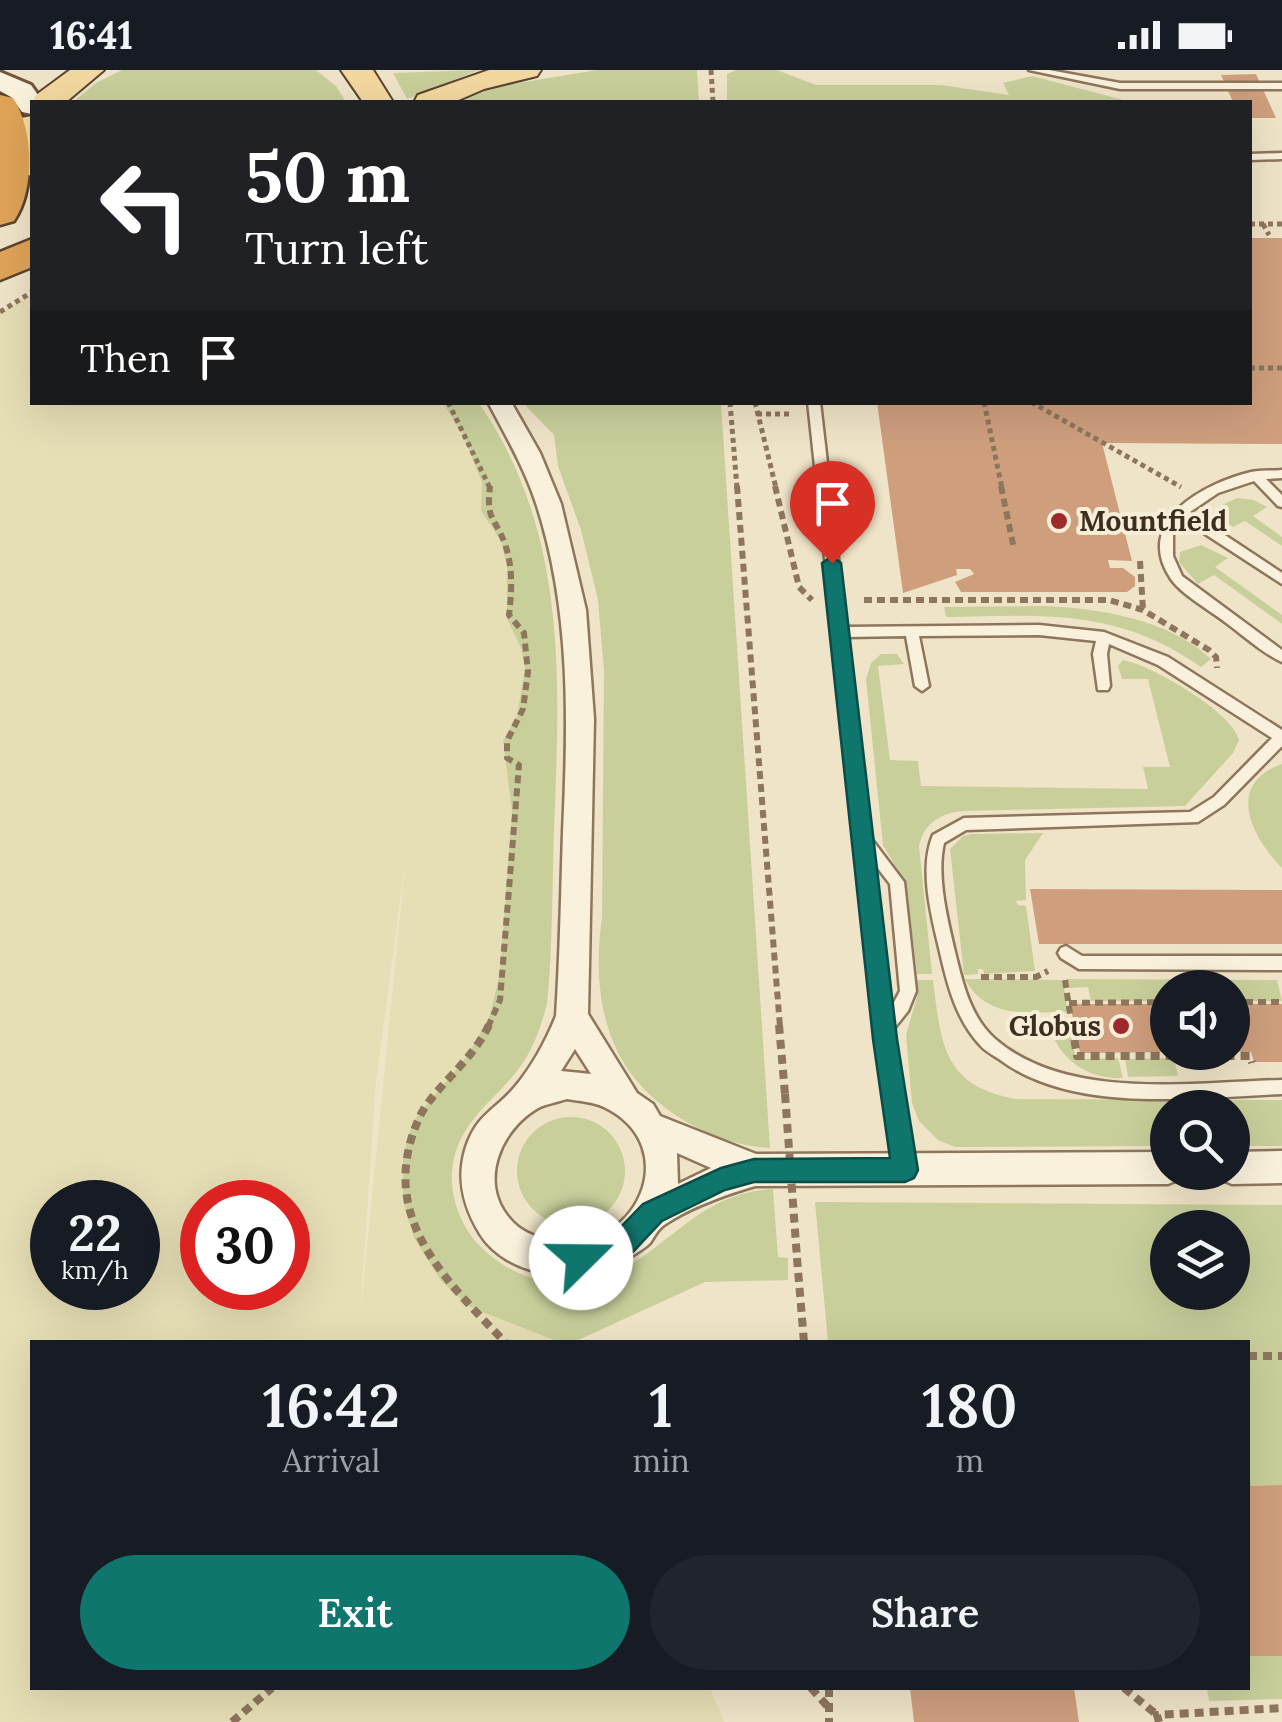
<!DOCTYPE html>
<style>
body{margin:0;font-family:Lora,serif;background:#20242c;color:#f1f3f6;height:100vh;display:flex;flex-direction:column;font-size:38px;white-space:nowrap}
*{box-sizing:border-box;margin:0}
p{font-size:32px;color:#9ea1a6}
.icon{flex:none;width:55px;height:55px;fill:none;stroke:currentColor;stroke-width:2;stroke-linecap:round;stroke-linejoin:round}
.map{position:relative;flex:1;overflow:hidden}
.drawer{position:absolute;left:30px;top:1270px;width:1220px;height:350px;display:flex;flex-direction:column;background:#171b24;border-radius:0px;box-shadow:0 10px 40px #0002}
.drawer>*{flex:none}
.guide{position:absolute;left:30px;top:30px;width:1222px;height:305px;border-radius:0px;box-shadow:0 10px 40px #0002;background:#202124;color:#fff;overflow:hidden}
.buttons{position:absolute;left:1150px;top:900px;display:grid;gap:20px}
.buttons a{display:grid;place-items:center;width:100px;height:100px;border-radius:50%;background:#171b24;box-shadow:0 10px 40px #0002;font-size:50px}
.speed{position:absolute;left:30px;top:1110px;display:flex;gap:20px;font-size:50px;font-weight:700;text-align:center}
.speed>*{display:grid;place-content:center;width:130px;height:130px;border-radius:50%;background:#171b24;box-shadow:0 10px 40px #0002;line-height:1}
.speed small{font-size:25px;font-weight:400}
.speed .limit{border:15px solid #d22;background:#fff;color:#111}
.pin{position:absolute;display:grid;place-items:center;width:85px;height:85px;color:#fff;margin:-102px -42px;border-radius:50% 50% 50% 0;rotate:-45deg;box-shadow:0 0 10px #0007}
.pin .icon{rotate:45deg}
.me{position:absolute;width:110px;margin:-55px;rotate:68deg;stroke-linejoin:round;filter:drop-shadow(0 0 8px #0008)}
.turn{display:flex;align-items:center;gap:35px;height:210px;padding:0 50px;font-size:45px}
.turn .icon{width:130px;height:130px;stroke-width:2.5}
.turn b{display:block;font-size:70px;line-height:85px}
.then{display:flex;align-items:center;height:95px;padding:0 50px;background:#0003;gap:20px;font-size:38px}
.eta{display:flex;justify-content:space-evenly;align-items:center;height:170px;text-align:center}
.eta b{font-size:60px;font-weight:600;line-height:70px}
.cta{display:flex;gap:20px;margin-top:auto;padding:20px 50px}
.cta a{flex:1;height:115px;border-radius:60px;background:#0f766e;color:#fff;font-size:40px;font-weight:600;line-height:115px;text-align:center}
.cta a+a{background:#20242c;color:#f1f3f6}
.status{display:flex;justify-content:space-between;align-items:center;height:70px;padding:0 50px;background:#171b24;direction:ltr}
.status svg{height:28px;fill:currentColor}
.map>svg:first-child{display:block}
.farmland{fill:#e6deb5;fill-rule:evenodd}
.green{fill:#c9cf9b;fill-rule:evenodd}
.building{fill:#cf9f7d}
.lines{fill:none;stroke-linecap:round;stroke-linejoin:round}
.lane-casing{stroke:#8d765c;stroke-width:5}
.street-casing{stroke:#8d765c;stroke-width:5}
.secondary-casing{stroke:#6f573f;stroke-width:6}
.primary-casing{stroke:#5b4430;stroke-width:4}
.highway-casing{stroke:#5b4430;stroke-width:5}
.path-far2{stroke:#8d765c;stroke-width:5;stroke-dasharray:5 4;stroke-linecap:butt}
.path-far1{stroke:#8d765c;stroke-width:6;stroke-dasharray:8 5;stroke-linecap:butt}
.path{stroke:#8d765c;stroke-width:8;stroke-dasharray:9 6;stroke-linecap:butt}
.lane{fill:#faf1dc;fill-rule:evenodd}
.street{fill:#faf1dc;fill-rule:evenodd}
.secondary{fill:#faf1dc;fill-rule:evenodd}
.primary{fill:#f3d9a0;fill-rule:evenodd}
.highway{fill:#e0a458;fill-rule:evenodd}
.path-bridge{stroke:#8d765c;stroke-width:8;stroke-dasharray:9 6;stroke-linecap:butt}
.route{fill:#0f766e;stroke:#0a4d48;stroke-width:2.5}
.poi-dot{fill:#9e2a2b;stroke:#f7eed8;stroke-width:4}
.labels{text-anchor:middle;dominant-baseline:central;stroke-width:8;stroke-linejoin:round;paint-order:stroke}
.poi-label{font-size:28px;font-weight:bold;fill:#3d2e20;stroke:#f7eed8;text-anchor:start}
</style>
<div class="status"><b>16:41</b><svg viewBox="0 0 49 12"><path d="M0 12V9h3v3zM5 12V6h3v6zM10 12V3h3v9zM15 12V0h3v12zM26 1h20v11H26zM47 4h2v5h-2z"/></svg></div>
<div class="map">
<svg width="1282" height="1652" viewBox="0 0 1282 1652">
<rect width="100%" height="100%" fill="#f0e4c8"/>
<path class="farmland" d="M32,224V332L443,333L462,363L482,414L481,441L501,471L507,498V548L521,578L525,598L517,646L503,670L512,742L500,902L490,945L468,985L417,1046L414,1168L441,1211L470,1237L559,1272H32V1618H710L724,1652H0V242ZM405,794L360,1247V1248L376,1012ZM52,1132H138V1218H52ZM202,1132H288V1218H202Z"/>
<path class="green" d="M122,0H316L336,16L346,32H73L96,13Z
M479,0L407,29L393,3Z
M597,0H697L699,32H451L495,17Z
M736,0H777L816,15H941L1009,25L1003,13L1032,6L1131,32H727V4Z
M443,333H479C568,462 560,610 554,759C552,817 553,876 547,934C541,956 534,978 520,997C497,1029 465,1046 454,1088C447,1117 457,1150 477,1173C513,1212 574,1228 622,1200C678,1168 702,1124 773,1119L778,1187L788,1188V1210L705,1212L574,1272H559L470,1237L441,1211L414,1168L403,1131V1089L408,1066L417,1046L468,985L490,945L500,902L512,742L503,670L517,646L525,598L521,578L507,549V498L501,471L481,441L482,413L462,363Z
M721,333L770,1078C710,1075 639,1033 615,976C597,936 596,890 602,847L604,601L598,530L581,460L558,396L554,365L523,333Z
M1237,428L1254,430L1267,437L1253,446L1282,467V476L1245,451L1233,457L1221,448L1222,435Z
M1201,475L1228,488L1215,497L1282,545V554L1214,505L1198,514L1179,492L1180,482Z
M1046,536C1102,539 1168,549 1211,589L1201,597C1118,538 1043,545 946,547L944,537Z
M881,584H897L904,594L878,596L890,690L918,691L921,716L1148,719L1143,697H1170L1148,609H1122L1118,596L1123,590C1151,595 1233,642 1239,670L1233,683L1185,736L963,741C941,743 924,753 919,776L932,904H917L906,814L883,775L866,609L871,593Z
M1282,694V798C1252,768 1224,714 1282,694Z
M1043,763L1025,790L1026,830L1016,831L1018,835L1026,836L1035,901L984,904L983,899H978V904L964,905L950,779L963,766L971,764Z
M965,909L1063,910L1068,942C1028,942 987,950 965,909Z
M1067,909L1277,910L1282,931H1233L1232,918H1168L1167,931H1091L1088,917L1069,918Z
M917,910H933C941,974 943,1016 1016,1029L1282,1030V1076H1233L1232,1038H1168L1167,1076L955,1077L938,1070L919,1051L912,1033L906,965L917,927Z
M1051,960H1070L1076,989L1118,988L1123,1008C1091,1010 1060,991 1051,960Z
M1174,988L1178,1006L1128,1007L1125,989Z
M517 1101a54 54 0 1 1 108 0a54 54 0 1 1-108 0Z
M815,1132L1282,1135V1415L1248,1416V1272H828ZM1168,1158H1232V1222H1168Z
M1248,1586H1282V1629L1209,1631L1207,1618H1248Z"/>
<path class="building" d="M1256,4L1276,48H1250V32H1233L1221,5Z
M1250,168H1282V374L1102,373L1132,491L1108,490L1110,498H1123L1135,507V516L1127,522H961L955,512L974,504L970,499H956L957,505L903,523L877,332H1250Z
M1030,819L1282,820V874H1039Z
M1070,934H1168V982L1080,983Z
M1232,934H1282V992H1254L1251,982H1232Z
M1282,1415V1586H1248V1416Z
M910,1618H1074L1079,1652H914Z"/>
<g class="lines">
<defs>
<path id="lane" d="M1029,0H1049L1120,13H1282V19H1120Z
M1282,83V89L1250,90V84Z
M808,332H820L846,557L1039,555L1104,562L1168,587L1282,660V676L1224,735L1198,752L966,760L944,773C936,807 948,852 956,886C963,915 971,947 994,968C1066,1032 1193,1012 1282,1010V1024C1193,1027 1074,1045 999,989C993,985 985,981 980,975C955,948 947,913 939,878C931,844 919,798 933,765L964,748L1190,742L1214,727L1272,668L1158,595L1109,574L1107,584L1110,616L1108,620H1098L1093,584L1096,571L1039,565L919,566L929,616L922,621L915,616L906,566L847,567L870,767L904,812L916,921L908,941L892,961L913,1100L911,1106L905,1108L899,1106L876,959ZM873,792L890,814L900,921L890,940Z
M1282,400V408L1266,409L1282,425V437L1278,436L1254,411L1218,423L1190,442L1282,503V514L1182,449L1173,465V486L1182,506L1282,580V592C1262,583 1243,565 1225,552C1211,541 1181,524 1171,509C1132,451 1205,413 1251,402C1260,400 1273,401 1282,400Z
M1066,876L1082,886H1282V900L1079,899L1061,888L1058,883L1061,878Z"/>
<path id="street" d="M488,332H511L540,383L561,434L586,540L594,649L588,944L637,1023L653,1034L660,1046L756,1084L1168,1082V1102H1183L1180,1109L1168,1114L755,1116C725,1125 690,1137 664,1155C658,1159 654,1167 650,1173C642,1181 628,1188 618,1194C576,1216 506,1206 480,1164C463,1136 456,1108 466,1077C477,1044 495,1040 514,1018C531,998 546,971 556,946C560,885 561,824 563,762C568,653 571,542 537,436C525,399 506,366 488,332ZM575,979L591,1004L561,1001ZM567,1029C579,1031 594,1032 604,1037C687,1077 635,1188 550,1170C535,1167 520,1161 510,1149C478,1113 500,1060 538,1038C546,1034 558,1032 567,1029ZM677,1083L711,1098L678,1114Z
M1282,1081V1113L1232,1114L1220,1109L1217,1102H1232V1082Z"/>
<path id="secondary" d="M0,2L31,15L43,32H32V44L22,42L11,27L0,21Z"/>
<path id="primary" d="M70,0H104L66,32L32,33L36,25Z
M341,0H373L393,32H363Z
M489,0H541L537,6L484,19L454,32H414L418,25Z
M32,46V106L21,103C10,87 10,64 21,48Z"/>
<path id="highway" d="M0,25L13,28C34,59 35,120 14,151L0,155Z
M32,169V197L0,210V182Z"/>
</defs>
<use href="#lane" class="lane-casing"/>
<use href="#street" class="street-casing"/>
<use href="#secondary" class="secondary-casing"/>
<use href="#primary" class="primary-casing"/>
<use href="#highway" class="highway-casing"/>
<path class="path-far2" d="M711,0L713,32
M1250,154H1282
M1263,154L1269,165
M0,242L32,222
M1250,298H1282
M448,332L490,418
M730,332L737,418
M755,332L776,418
M984,332L1002,418
M1031,332L1181,417
M757,344H791"/>
<path class="path-far1" d="M737,416L780,957
M775,416L799,517L812,530
M1001,416L1014,479
M1140,491L1143,540
M864,530H1109L1143,540L1209,580L1216,587L1217,598
M981,907H1036L1048,901
M1065,910L1072,957
M1232,932H1282
M1069,933L1168,932
M488,957L500,930L519,695L507,688V671L523,639L528,602L524,563L509,545C512,521 513,497 505,474C494,445 486,451 490,416"/>
<path class="path" d="M489,955C471,993 435,1016 420,1046C375,1144 443,1208 505,1272
M779,955L785,1024
M1072,955L1077,986H1250L1252,993
M797,1188L804,1272
M1248,1286H1282
M811,1618L830,1639
M829,1618V1652
M1124,1618L1157,1645
M232,1652L272,1618
M1159,1652L1157,1645L1282,1638"/>
<use href="#lane" class="lane"/>
<use href="#street" class="street"/>
<use href="#secondary" class="secondary"/>
<use href="#primary" class="primary"/>
<use href="#highway" class="highway"/>
<path class="path-bridge" d="M785,1024L797,1188"/>
</g>
<path class="route" d="M832,486L841,493L897,969L918,1100L914,1108L905,1112H754L725,1120L662,1151L632,1183L581,1201L572,1197L568,1188L572,1180L614,1164L643,1134L721,1098L754,1089L890,1088L873,969L822,493Z"/>
<g class="poi-dot">
<circle cx="1059" cy="451" r="10"/>
<circle cx="1121" cy="956" r="10"/>
</g>
<g class="labels">
<g class="poi-label">
<text x="1079" y="451">Mountfield</text>
<text x="1101" y="956" text-anchor="end">Globus</text>
</g>
</g>
</svg>
<div class="buttons">
<a><svg class="icon" aria-label="sound" viewBox="0 0 24 24"><path d="M4 9h4l5-4v14l-5-4H4zM17 9q2 3 0 6"/></svg></a>
<a><svg class="icon" aria-label="search" viewBox="0 0 24 24"><circle cx="10" cy="10" r="6"/><path d="M15 15l6 6"/></svg></a>
<a><svg class="icon" aria-label="layers" viewBox="0 0 24 24"><path d="M12 4l9 5-9 5-9-5zM3 14l9 5 9-5"/></svg></a>
</div>
<div class="speed"><div>22<small>km/h</small></div><div class="limit">30</div></div>
<div class="pin" style="left:832px;top:493px;background:#d93025"><svg class="icon" aria-label="arrive" viewBox="0 0 24 24"><path d="M6 21V4h12l-3 4 3 4H6"/></svg></div>
<svg class="me" style="left:581px;top:1188px" viewBox="-20 -20 40 40"><circle r="19" fill="#fff"/><path d="M0-13L10 11 0 6-10 11z" fill="#0f766e"/></svg>
<div class="guide">
<div class="turn"><svg class="icon" aria-label="left" viewBox="0 0 24 24"><path d="M17 20v-9H6M10 6l-5 5 5 5"/></svg><div><b>50 m</b>Turn left</div></div>
<div class="then">Then<svg class="icon" aria-label="arrive" viewBox="0 0 24 24"><path d="M6 21V4h12l-3 4 3 4H6"/></svg></div>
</div>
<section class="drawer">
<div class="eta">
<div><b>16:42</b><p>Arrival</p></div>
<div><b>1</b><p>min</p></div>
<div><b>180</b><p>m</p></div>
</div>
<div class="cta"><a>Exit</a><a>Share</a></div>
</section>
</div>
